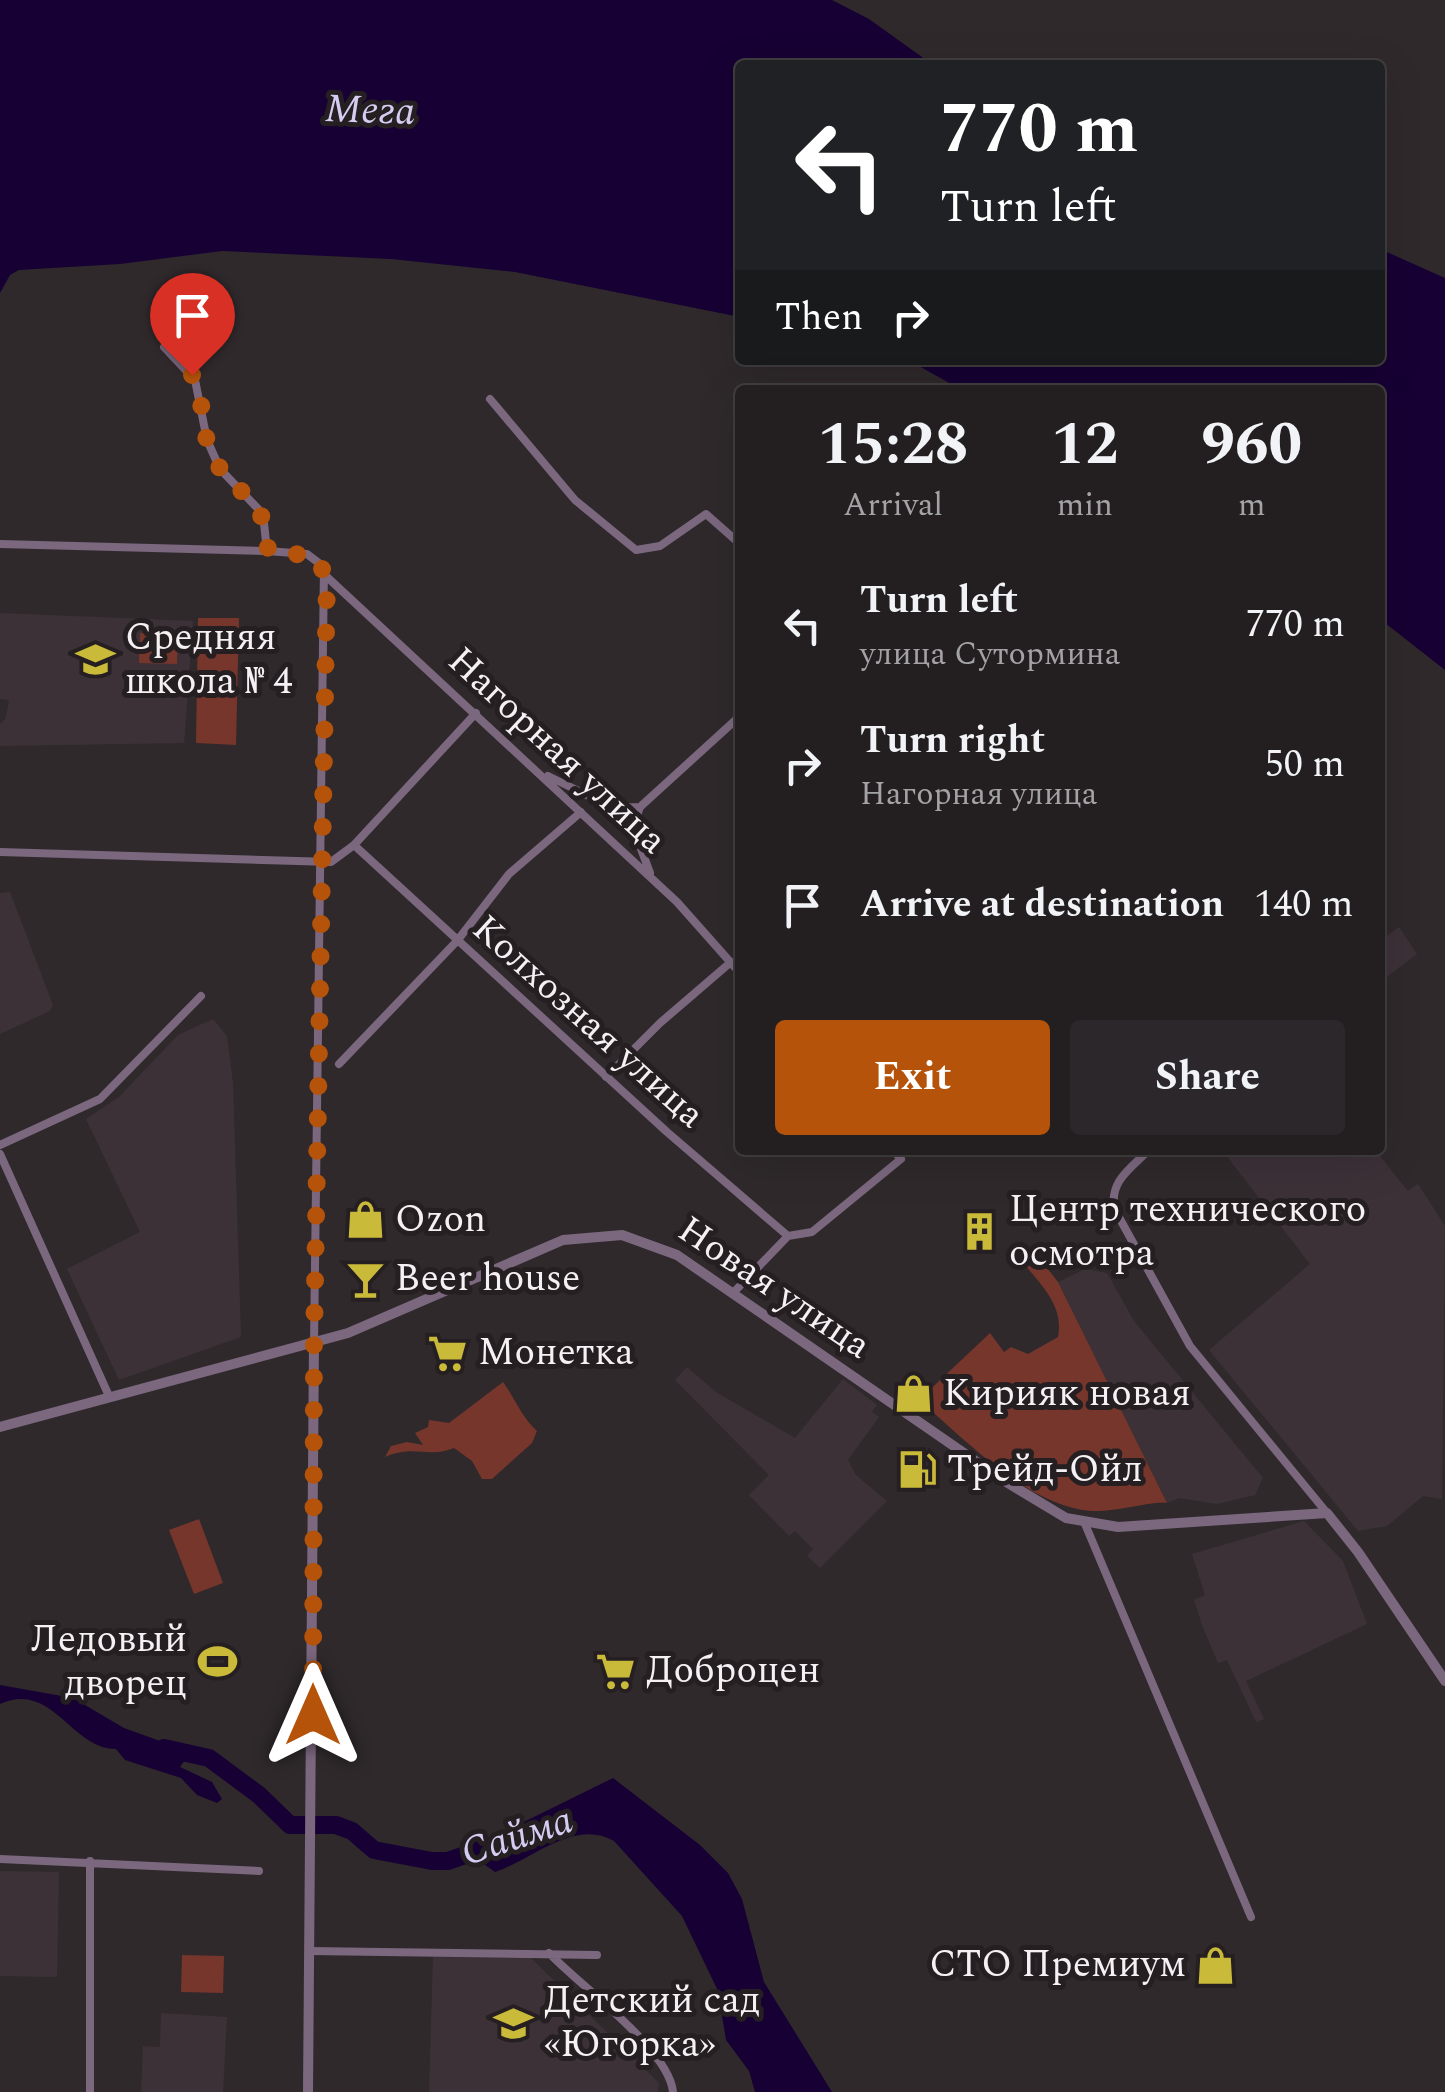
<!DOCTYPE html>
<meta charset="utf-8">
<style>
body{margin:0;font-family:Spectral,serif;background:#2b272a;color:#f1f3f6;height:100vh;display:flex;flex-direction:column;font-size:38px;white-space:nowrap}
*{box-sizing:border-box;margin:0}
p{font-size:32px;color:#a3a2a5}
.icon{flex:none;width:55px;height:55px;fill:none;stroke:currentColor;stroke-width:2;stroke-linecap:round;stroke-linejoin:round}
.map{position:relative;flex:1;overflow:hidden}
.drawer{position:absolute;left:735px;top:385px;width:650px;height:770px;display:flex;flex-direction:column;background:#231f21;border-radius:10px;box-shadow:0 10px 40px #0002,0 0 0 2px #403d3f}
.drawer>*{flex:none}
.banner{position:absolute;left:735px;top:60px;width:650px;height:305px;border-radius:10px;box-shadow:0 10px 40px #0002,0 0 0 2px #403d3f;background:#202124;color:#fff;overflow:hidden}
.pin{position:absolute;display:grid;place-items:center;width:85px;height:85px;color:#fff;margin:-102px -42px;border-radius:50% 50% 50% 0;rotate:-45deg;box-shadow:0 0 10px #0007}
.pin .icon{rotate:45deg}
.me{position:absolute;width:110px;margin:-55px;rotate:0deg;stroke-linejoin:round;filter:drop-shadow(0 0 8px #0008)}
.turn{display:flex;align-items:center;gap:35px;height:210px;padding:0 40px;font-size:45px}
.turn .icon{width:130px;height:130px;stroke-width:2.5}
.turn b{display:block;font-size:70px;line-height:85px}
.then{display:flex;align-items:center;height:95px;padding:0 40px;background:#0003;gap:20px;font-size:38px}
.eta{display:flex;justify-content:space-evenly;align-items:center;height:170px;text-align:center}
.eta b{font-size:60px;font-weight:700;line-height:70px}
.cta{display:flex;gap:20px;margin-top:auto;padding:20px 40px}
.cta a{flex:1;height:115px;border-radius:10px;background:#b45309;color:#fff;font-size:40px;font-weight:700;line-height:115px;text-align:center}
.cta a+a{background:#2b272a;color:#f1f3f6}
ul{padding:0;list-style:none}
li{display:flex;align-items:center;gap:30px;height:140px;padding:0 40px}
li div{flex:1}
li b{display:block;font-size:38px}
li em{font-style:normal}
.map>svg:first-child{display:block}
.built{fill:#3d3138}
.green{fill:#76362c}
.water{fill:#170034}
.lines{fill:none;stroke-linecap:round;stroke-linejoin:round}
.river{stroke:#170034;stroke-width:18}
.minor{stroke:#7b687f;stroke-width:8}
.tertiary{stroke:#7b687f;stroke-width:10}
.route{stroke:#b45309;stroke-width:18;stroke-dasharray:0 32.4}
.labels{text-anchor:middle;dominant-baseline:central;stroke-width:10;stroke-linejoin:round;paint-order:stroke}
.poi-label{font-size:38px;fill:#f5f0f3;stroke:#251f22;text-anchor:start}
.street-label{font-size:38px;fill:#f5f0f3;stroke:#251f22}
.water-label{font-size:40px;font-style:italic;fill:#d5ccf1;stroke:#251f22}
</style>
<div class="map">
<svg width="1445" height="2092" viewBox="0 0 1445 2092">
<rect width="100%" height="100%" fill="#2f292c"/>
<path class="built" d="M0,613L193,621L184,743L0,746V724L6,718L9,700L0,699Z
M10,892L53,1005L50,1011L0,1034V893Z
M1399,927L1417,954L1380,982V941Z
M213,1019L227,1036L233,1083L241,1337L119,1380L67,1269L140,1232L86,1119L119,1097L178,1035Z
M1222,1150H1375L1408,1191L1418,1184L1445,1226L1442,1499L1423,1496L1387,1526L1358,1531L1209,1350L1310,1264Z
M1085,1269L1107,1273L1134,1321L1263,1478L1255,1495L1217,1504L1179,1498L1167,1503L1058,1282Z
M687,1367L716,1392L795,1438L843,1379L877,1405L872,1412L879,1417L848,1460L856,1475L887,1501L820,1568L807,1556L813,1549L795,1531L789,1536L749,1495L769,1475L675,1380Z
M1304,1521L1343,1561L1367,1624L1246,1681L1264,1719L1256,1722L1227,1660L1218,1663L1202,1625L1194,1600L1205,1595L1192,1554Z
M0,1871L59,1872L57,1977L0,1976Z
M433,1957L531,1958L659,2083L658,2092H429Z
M161,2013L227,2017L223,2092H141L143,2046L160,2047Z"/>
<path class="green" d="M198,618H239L236,745L196,743Z
M140,633L178,634L177,664L139,663Z
M1036,1254L1058,1282L1167,1503C1150,1501 1117,1512 1092,1511C1027,1506 966,1440 919,1400L990,1333L1004,1352L1011,1347L1028,1354L1058,1337C1064,1307 1043,1287 1025,1265Z
M503,1382C516,1400 521,1416 537,1431L532,1443L492,1479H482L472,1461L454,1448C424,1459 417,1444 385,1457L391,1446L407,1442L423,1445L415,1433L428,1427L429,1420L449,1423Z
M199,1519L223,1583L194,1594L169,1530Z
M182,1955L224,1956L223,1993L181,1992Z"/>
<path class="water" d="M0,0H832L869,19L933,65H740V317L515,272L391,259L222,251L120,264L19,270L10,275L0,293Z
M1380,249L1445,278V670L1380,619V390H962L908,360H1380Z
M0,1685L73,1698L124,1728L185,1750L187,1757L180,1767L212,1782L222,1799L217,1803L197,1795L181,1778L125,1760L116,1749C71,1749 52,1680 0,1704Z
M613,1778L700,1845L728,1873L742,1899L764,1982L832,2092H755L749,2071L726,2040L718,1991L682,1916L614,1841C574,1818 532,1860 495,1872L481,1862L479,1851L489,1839Z"/>
<g class="lines">
<path class="river" d="M164,1748L209,1758L259,1795L290,1825H336L352,1831L374,1850L432,1861H448L499,1843"/>
<path class="minor" d="M164,347L195,380L207,440L220,469L263,514L267,551
M490,399L575,500L636,550L660,546L706,514L740,544
M0,544L267,551L307,554L324,567L314,1343
M327,577L677,902L740,973
M548,776L613,808L640,807
M354,845L667,1132L788,1236
M0,852L331,862L354,845L476,713
M650,873L633,827L640,807L740,716
M339,1064L457,941L509,874L581,812
M606,1077L660,1023L731,962
M0,1145L100,1099L201,996
M1149,1150C1131,1168 1108,1182 1115,1210L1190,1346L1327,1513
M0,1154L109,1396
M733,1293L788,1236L812,1232L901,1159L893,1150
M1085,1524L1251,1917
M0,1859L259,1871
M90,1861V2092
M309,1951L597,1955
M549,1953C579,1985 669,2049 673,2092"/>
<path class="tertiary" d="M0,1427L348,1333L563,1240L622,1235L677,1255L1003,1480L1066,1518L1118,1527L1327,1513L1358,1552L1445,1681
M308,2092L314,1343"/>
</g>
<g class="lines">
<path class="route" d="M192,375C205,398 200,427 211,452C233,501 265,487 268,551L314,556L327,577L314,1342L313,1715"/>
</g>
<defs>
<symbol id="school-bare" viewBox="-9 -9 18 18"><path d="M0-5L7-2L0 1L-7-2ZM-4 1L0 2.5L4 1V4Q0 6-4 4Z" fill="#caba3a" stroke="#251f22" stroke-width="2.5" paint-order="stroke"/></symbol>
<symbol id="shop-bare" viewBox="-9 -9 18 18"><path d="M-5-2.5h2.3a2.7 3.5 0 0 1 5.4 0H5L5.5 6h-11ZM-1.5-2.5h3a1.5 2.3 0 0 0-3 0Z" fill="#caba3a" stroke="#251f22" stroke-width="2.5" paint-order="stroke"/></symbol>
<symbol id="building-bare" viewBox="-9 -9 18 18"><path d="M-4-6H4V6H1V3H-1V6H-4ZM-2.5-4.3h1.7v1.8h-1.7ZM.8-4.3h1.7v1.8H.8ZM-2.5-1h1.7V.8h-1.7ZM.8-1h1.7V.8H.8Z" fill="#caba3a" stroke="#251f22" stroke-width="2.5" paint-order="stroke"/></symbol>
<symbol id="bar-bare" viewBox="-9 -9 18 18"><path d="M-6-5H6L.8 .8V4.5H3.5V6h-7V4.5H-.8V.8Z" fill="#caba3a" stroke="#251f22" stroke-width="2.5" paint-order="stroke"/></symbol>
<symbol id="supermarket-bare" viewBox="-9 -9 18 18"><path d="M-6-5.5h2.5l.6 2H6L4.5 2H-2.5L-4.4-4H-6ZM-1.5 3.2a1.3 1.3 0 1 0 .1 0ZM3 3.2a1.3 1.3 0 1 0 .1 0Z" fill="#caba3a" stroke="#251f22" stroke-width="2.5" paint-order="stroke"/></symbol>
<symbol id="fuel-bare" viewBox="-9 -9 18 18"><path d="M-5.5-6h7V0h2V4h1.3V-2.5L3-4.5l.8-.8L6-3V5H2.5V1h-1V6h-7ZM-4.2-4.7v3.2H.2V-4.7Z" fill="#caba3a" stroke="#251f22" stroke-width="2.5" paint-order="stroke"/></symbol>
<symbol id="stadium-bare" viewBox="-9 -9 18 18"><path d="M0-5a6.5 5 0 1 0 0 10a6.5 5 0 1 0 0-10ZM-3.5-1.8h7v3.6h-7Z" fill="#caba3a" stroke="#251f22" stroke-width="2.5" paint-order="stroke"/></symbol>
</defs>
<g fill-rule="evenodd">
<use href="#school-bare" x="68" y="632" width="55" height="55"/>
<use href="#shop-bare" x="338" y="1192" width="55" height="55"/>
<use href="#building-bare" x="952" y="1204" width="55" height="55"/>
<use href="#bar-bare" x="338" y="1252" width="55" height="55"/>
<use href="#supermarket-bare" x="420" y="1326" width="55" height="55"/>
<use href="#shop-bare" x="886" y="1366" width="55" height="55"/>
<use href="#fuel-bare" x="890" y="1442" width="55" height="55"/>
<use href="#stadium-bare" x="190" y="1634" width="55" height="55"/>
<use href="#supermarket-bare" x="588" y="1644" width="55" height="55"/>
<use href="#shop-bare" x="1188" y="1938" width="55" height="55"/>
<use href="#school-bare" x="486" y="1996" width="55" height="55"/>
</g>
<g class="labels">
<g class="poi-label">
<text x="125" y="638">Средняя<tspan x="125" dy="44">школа № 4</tspan></text>
<text x="1009" y="1210">Центр технического<tspan x="1009" dy="44">осмотра</tspan></text>
<text x="395" y="1220">Ozon</text>
<text x="395" y="1279">Beer house</text>
<text x="478" y="1353">Монетка</text>
<text x="943" y="1394">Кирияк новая</text>
<text x="947" y="1470">Трейд-Ойл</text>
<text x="187" y="1640" text-anchor="end">Ледовый<tspan x="187" dy="44">дворец</tspan></text>
<text x="646" y="1671">Доброцен</text>
<text x="1186" y="1965" text-anchor="end">СТО Премиум</text>
<text x="544" y="2001">Детский сад<tspan x="544" dy="44">«Югорка»</tspan></text>
</g>
<g class="street-label">
<text transform="translate(557 751) rotate(43)">Нагорная улица</text>
<text transform="translate(588 1022) rotate(42)">Колхозная улица</text>
<text transform="translate(774 1288) rotate(34)">Новая улица</text>
</g>
<g class="water-label">
<text transform="translate(370 111) rotate(2)">Мега</text>
<text transform="translate(517 1837) rotate(-18)">Сайма</text>
</g>
</g>
</svg>
<div class="pin" style="left:192px;top:375px;background:#d93025"><svg class="icon" aria-label="arrive" viewBox="0 0 24 24"><path d="M6 21V4h12l-3 4 3 4H6"/></svg></div>
<svg class="me" style="left:313px;top:1715px" viewBox="-20 -20 40 40"><path d="M0-17L14 15 0 8-14 15z" fill="#b45309" stroke="#fff" stroke-width="4"/></svg>
<div class="banner">
<div class="turn"><svg class="icon" aria-label="left" viewBox="0 0 24 24"><path d="M17 20v-9H6M10 6l-5 5 5 5"/></svg><div><b>770 m</b>Turn left</div></div>
<div class="then">Then<svg class="icon" aria-label="right" viewBox="0 0 24 24"><path d="M7 20v-9h11M14 6l5 5-5 5"/></svg></div>
</div>
<section class="drawer">
<div class="eta">
<div><b>15:28</b><p>Arrival</p></div>
<div><b>12</b><p>min</p></div>
<div><b>960</b><p>m</p></div>
</div>
<ul>
<li><svg class="icon" aria-label="left" viewBox="0 0 24 24"><path d="M17 20v-9H6M10 6l-5 5 5 5"/></svg><div><b>Turn left</b><p>улица Сутормина</p></div><em>770 m</em></li>
<li><svg class="icon" aria-label="right" viewBox="0 0 24 24"><path d="M7 20v-9h11M14 6l5 5-5 5"/></svg><div><b>Turn right</b><p>Нагорная улица</p></div><em>50 m</em></li>
<li><svg class="icon" aria-label="arrive" viewBox="0 0 24 24"><path d="M6 21V4h12l-3 4 3 4H6"/></svg><div><b>Arrive at destination</b></div><em>140 m</em></li>
</ul>
<div class="cta"><a>Exit</a><a>Share</a></div>
</section>
</div>
